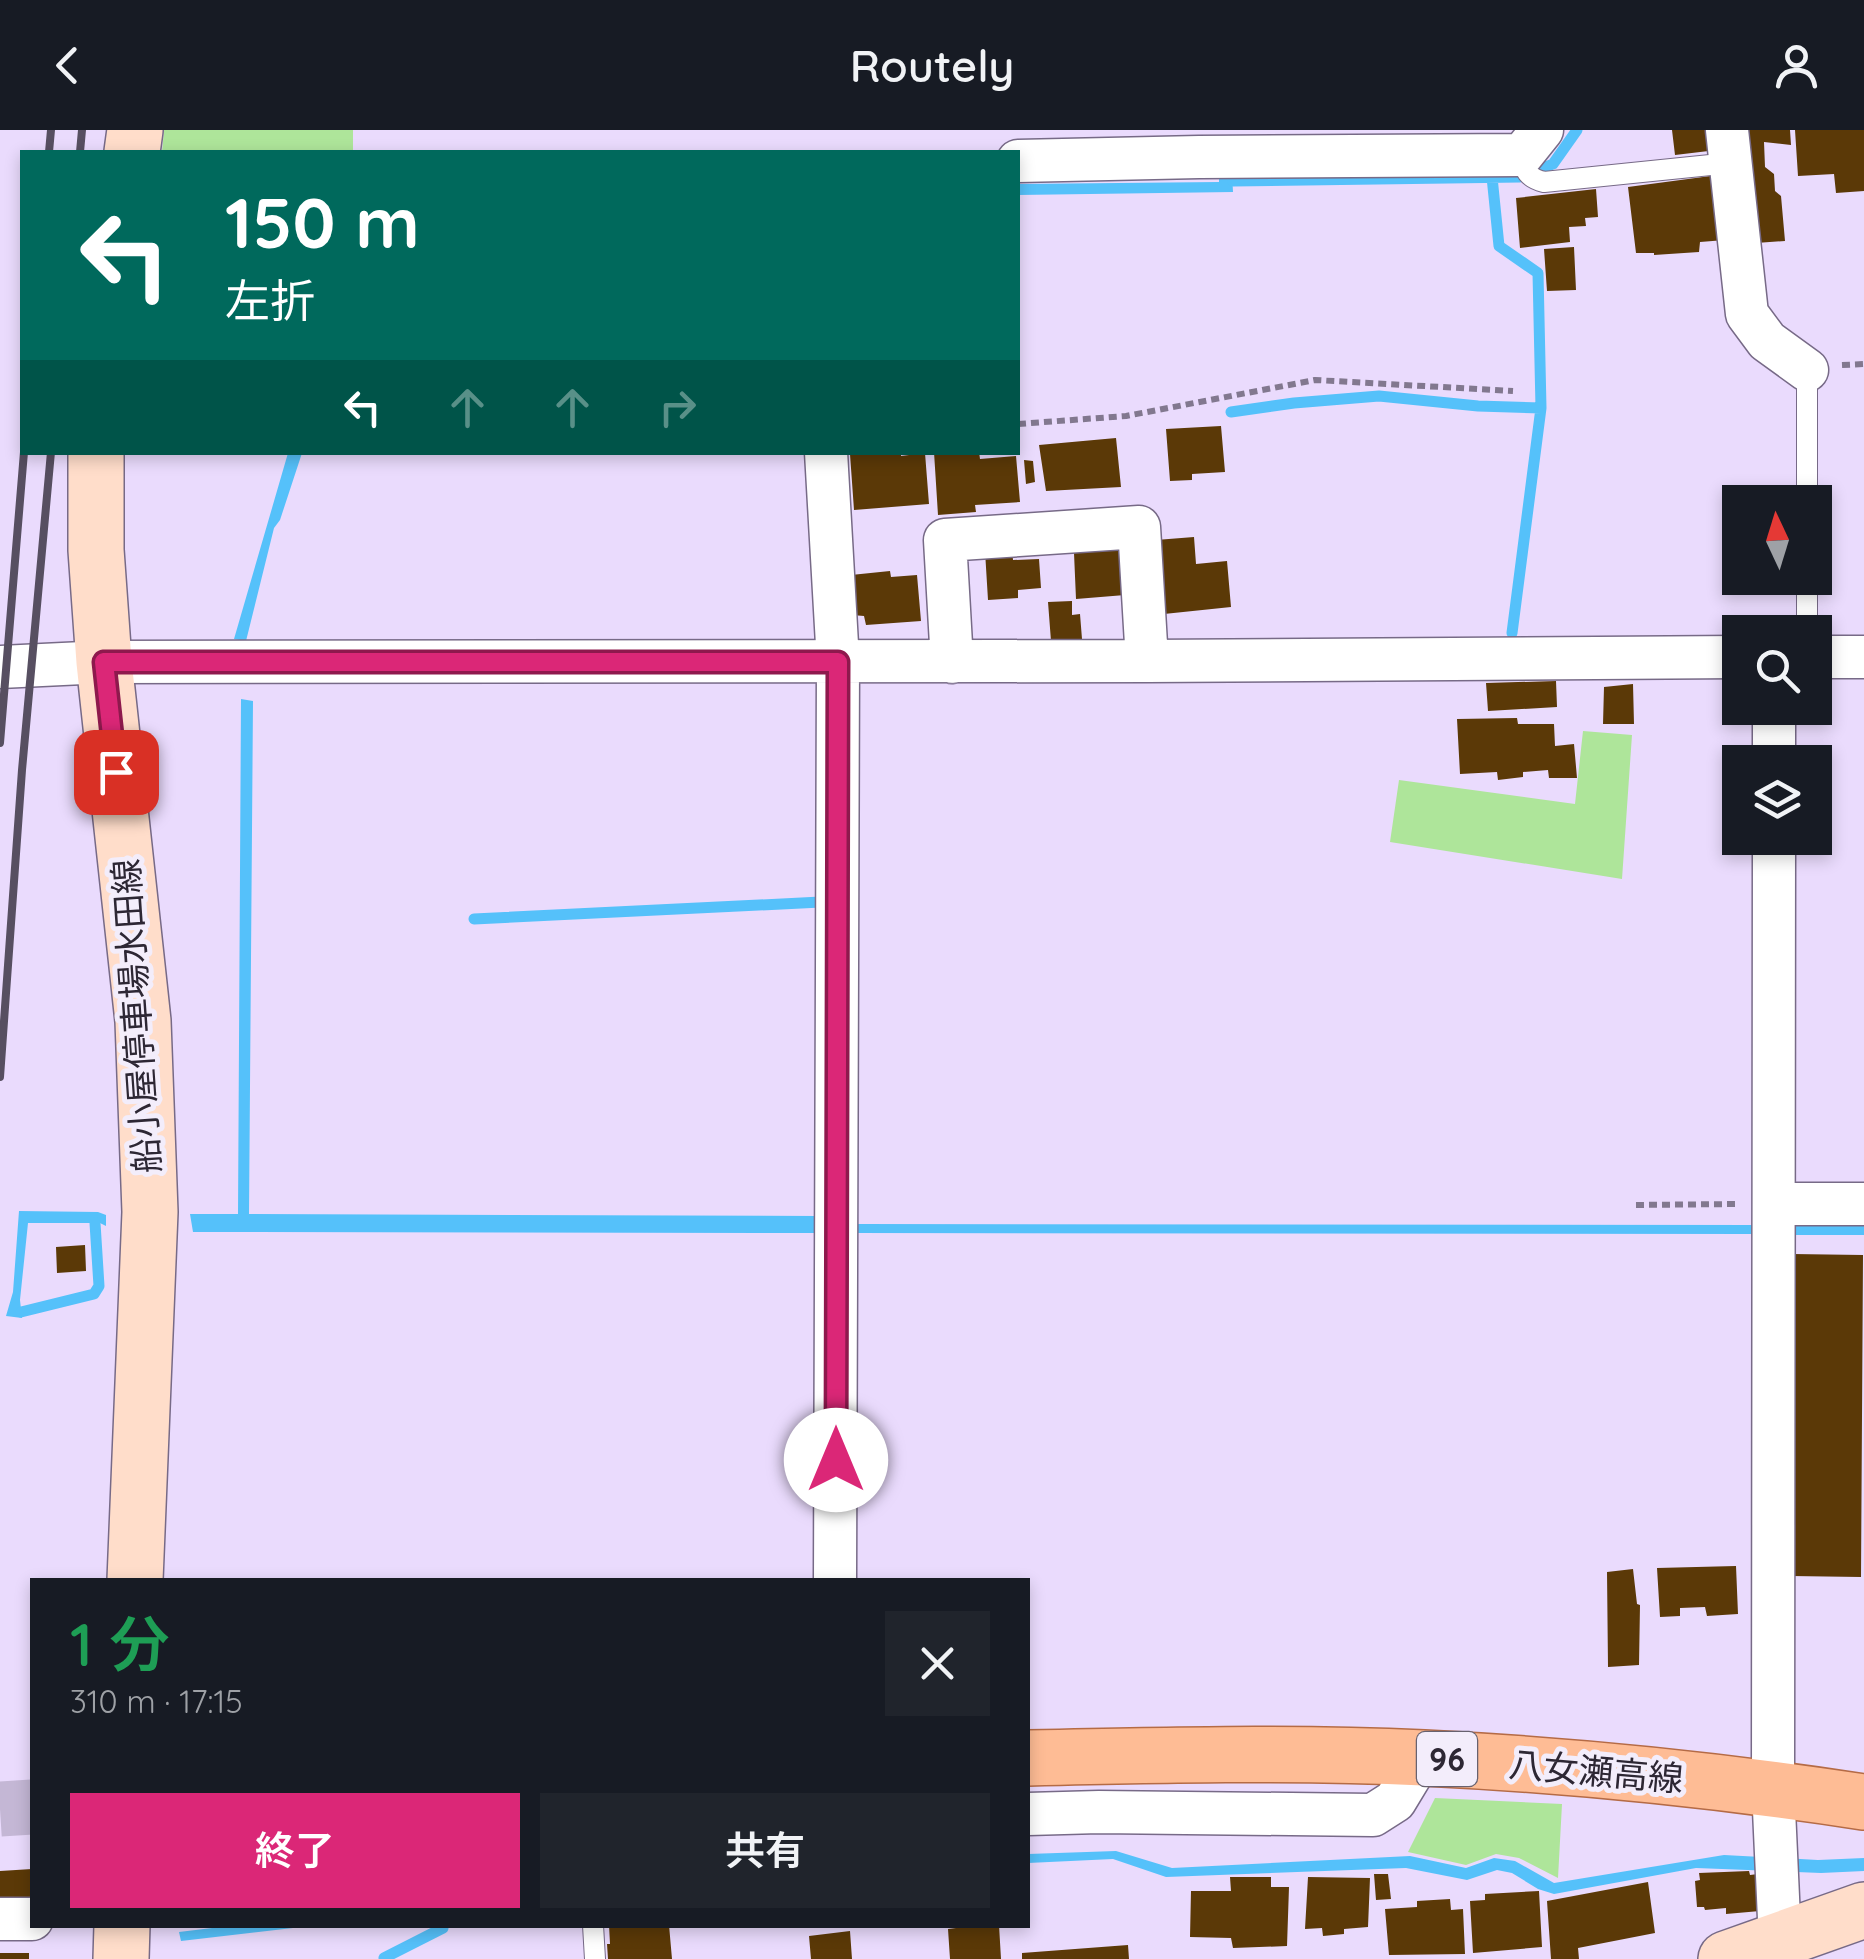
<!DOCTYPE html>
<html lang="ja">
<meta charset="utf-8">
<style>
body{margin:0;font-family:Quicksand,"Noto Sans JP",sans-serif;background:#20242c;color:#f1f3f6;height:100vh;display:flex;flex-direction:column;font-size:38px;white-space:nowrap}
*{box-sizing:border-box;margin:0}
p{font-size:32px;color:#9ea1a6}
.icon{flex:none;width:55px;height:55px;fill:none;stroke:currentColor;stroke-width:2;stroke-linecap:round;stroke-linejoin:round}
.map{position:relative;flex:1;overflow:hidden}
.sheet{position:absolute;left:30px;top:1448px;width:1000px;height:350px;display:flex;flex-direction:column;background:#171b24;border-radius:0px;box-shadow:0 5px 15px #0003}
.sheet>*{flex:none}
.guide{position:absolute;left:20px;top:20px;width:1000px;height:305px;border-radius:0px;box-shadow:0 5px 15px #0003;background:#00695c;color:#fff;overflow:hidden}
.needle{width:65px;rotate:356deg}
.buttons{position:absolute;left:1722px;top:355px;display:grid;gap:20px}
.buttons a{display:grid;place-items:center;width:110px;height:110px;border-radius:0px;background:#171b24;box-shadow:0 5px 15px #0003;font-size:50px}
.pin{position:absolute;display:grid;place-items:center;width:85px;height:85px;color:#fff;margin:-42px;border-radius:20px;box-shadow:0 5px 15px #0006}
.me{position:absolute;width:110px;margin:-55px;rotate:0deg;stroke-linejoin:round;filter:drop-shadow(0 0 8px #0008)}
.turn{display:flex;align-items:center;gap:35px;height:210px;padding:0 40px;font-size:45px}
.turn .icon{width:130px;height:130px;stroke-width:2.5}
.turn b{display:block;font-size:70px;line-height:85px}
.lanes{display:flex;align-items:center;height:95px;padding:0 40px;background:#0003;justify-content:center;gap:50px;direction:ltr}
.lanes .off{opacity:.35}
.round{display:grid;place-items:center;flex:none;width:105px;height:105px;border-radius:0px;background:#20242c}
.summary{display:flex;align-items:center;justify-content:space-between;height:170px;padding:0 40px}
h1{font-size:60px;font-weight:600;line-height:75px;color:#1e9e55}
.primary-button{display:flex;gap:20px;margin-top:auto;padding:20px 40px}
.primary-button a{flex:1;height:115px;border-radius:0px;background:#db2777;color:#fff;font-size:40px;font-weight:600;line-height:115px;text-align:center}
.primary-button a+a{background:#20242c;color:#f1f3f6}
header{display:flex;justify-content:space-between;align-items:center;height:130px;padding:0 40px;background:#171b24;font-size:45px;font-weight:600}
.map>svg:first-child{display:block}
.green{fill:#aee59a}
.water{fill:#55c1fa}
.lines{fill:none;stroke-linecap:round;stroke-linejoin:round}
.stream{stroke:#55c1fa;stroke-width:11}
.building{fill:#5b3907}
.primary-tunnel{stroke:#c4b7d5;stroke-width:55;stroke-dasharray:55 28;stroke-linecap:butt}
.lane-casing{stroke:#776a87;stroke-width:22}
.street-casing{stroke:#776a87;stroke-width:45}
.secondary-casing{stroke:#776a87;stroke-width:58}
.primary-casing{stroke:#b56b46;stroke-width:58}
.path{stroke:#82788f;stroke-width:6;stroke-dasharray:8 5;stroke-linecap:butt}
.lane{stroke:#fff;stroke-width:20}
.street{stroke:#fff;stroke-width:42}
.secondary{stroke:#ffddca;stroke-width:55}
.primary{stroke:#febc95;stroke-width:55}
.rail{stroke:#574f61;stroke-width:8}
.route-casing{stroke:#8e194d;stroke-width:25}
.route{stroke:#db2777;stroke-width:18}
.labels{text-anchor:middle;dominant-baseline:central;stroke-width:10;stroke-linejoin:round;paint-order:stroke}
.shield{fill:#f3edfb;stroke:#686270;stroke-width:2.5}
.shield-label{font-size:32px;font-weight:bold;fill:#2d2734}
.street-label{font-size:35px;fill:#2d2734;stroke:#f3edfb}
</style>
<header><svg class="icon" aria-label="back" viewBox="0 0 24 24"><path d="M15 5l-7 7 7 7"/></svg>Routely<svg class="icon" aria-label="person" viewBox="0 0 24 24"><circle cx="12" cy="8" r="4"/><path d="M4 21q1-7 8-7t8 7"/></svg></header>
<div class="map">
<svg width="1864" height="1829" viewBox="0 0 1864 1829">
<rect width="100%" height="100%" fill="#eadbfd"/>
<path class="green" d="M164,0H353V22H162Z
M1583,601L1632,605L1622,749L1390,712L1399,650L1575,674Z
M1435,1668L1562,1674L1558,1748L1519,1728L1496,1724L1466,1735L1408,1722Z"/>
<path class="water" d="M1219,43H1232L1233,62L1018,65V54L1219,52Z
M288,323H302L280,390L274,398L246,511L234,509Z
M241,569L253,571L249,1084L818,1086L819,1103L193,1102L190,1084H238Z
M19,1081L98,1082L106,1085V1096L100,1093H28L20,1170L22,1188L6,1186L13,1162Z
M1794,1093L1864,1094V1105H1795Z
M856,1094L1757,1095V1104L855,1103Z
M1116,1721L1172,1738L1410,1726L1466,1738L1494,1728L1515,1731L1554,1753L1724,1725L1818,1730L1864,1728V1741L1821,1743L1696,1738L1554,1764L1538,1759L1512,1743L1497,1740L1467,1750L1406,1738L1166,1747L1113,1729L1028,1733V1724Z
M237,1795H319L181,1811L179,1802Z"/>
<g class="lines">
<path class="stream" d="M1492,47L1499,116L1538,143L1541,278L1512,503
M1233,51L1520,47L1553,34L1577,0
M1231,282L1294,273L1379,266L1478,276L1541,278
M474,789L821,772
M21,1182L94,1164L99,1156L95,1093
M384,1828L443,1798"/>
</g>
<path class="building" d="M1672,0H1714L1717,20L1675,25Z
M1742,0H1790L1791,15L1764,12L1765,37L1774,44L1775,61L1781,66L1785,111L1756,113Z
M1795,0H1864V61L1836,63L1834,44L1798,46Z
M1718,45L1725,110L1700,112L1699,122L1654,125V123H1636L1628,57Z
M1596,59L1598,87L1585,88L1586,96L1569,97L1570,112L1520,118L1516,68Z
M1574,117L1576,160L1547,161L1544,119Z
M1221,296L1225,342L1192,344V350L1170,351L1166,299Z
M1116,308L1121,357L1046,361L1039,315Z
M901,322V326L925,323L929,374L854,380L850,324Z
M934,322H979L980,329L1016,326L1020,372L975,375L976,382L938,385Z
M1024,330L1033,331L1035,352L1026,354Z
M1194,407L1196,434L1227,431L1231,477L1164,484L1156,410Z
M1121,419L1125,465L1076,469L1074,423Z
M1012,420L1013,430L1039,429L1041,458L1018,460V468L988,470L985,421Z
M890,441L891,447L917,445L921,491L866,495L864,486L852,485L851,445Z
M1072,471V485L1080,484L1082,509L1051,511L1048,472Z
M1556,551L1557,577L1488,581L1486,553Z
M1633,554L1634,594H1603L1604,557Z
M1517,588L1518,594H1554L1555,616L1574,614L1577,648H1549L1548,640L1523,642V647L1498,650L1497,642L1460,644L1457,589Z
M85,1115L86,1141L57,1143L56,1117Z
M1792,1124L1863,1125L1861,1447L1791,1446Z
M1736,1436L1738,1484L1707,1486L1705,1477L1680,1478V1486L1660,1487L1657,1438Z
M1633,1439L1637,1474L1640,1475L1639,1535L1608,1537L1607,1442Z
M32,1739V1773L0,1775V1741Z
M1749,1741L1750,1745L1758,1744L1760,1781L1726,1784V1778L1705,1780L1704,1777H1697L1695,1751L1700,1750L1699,1743Z
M1374,1744H1388L1391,1769L1376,1770Z
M1230,1747H1271V1757H1289L1287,1816L1233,1818L1231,1808L1190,1807L1191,1761H1231Z
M1308,1747L1370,1748L1368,1797L1344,1799V1804L1323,1806L1322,1798L1305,1799Z
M1648,1752L1655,1803L1578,1818L1579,1829H1551L1547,1771Z
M1539,1761L1542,1817L1473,1823L1470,1771L1485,1770V1764Z
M1450,1769L1451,1780L1463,1779L1465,1824L1389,1825L1385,1779L1417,1777V1771Z
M609,1795H669L672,1829H608L607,1814H610Z
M956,1795H964V1798L999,1795L1001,1829H950L948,1799L956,1798Z
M850,1801L852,1829H811L809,1806Z
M1128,1815L1129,1829H1022V1823Z
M0,1823H29V1829H0Z"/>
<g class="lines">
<path class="primary-tunnel" d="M0,1679L32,1677"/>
<defs>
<path id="lane" d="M1522,25C1524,41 1528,48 1544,52L1730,33
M1807,240V372
M1807,448V502
M593,1795L595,1829"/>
<path id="street" d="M1727,0L1747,184L1767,211L1807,240
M1018,31L1199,27L1522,25L1542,0
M826,322L838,532L835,1450
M1815,527H1864
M952,532L945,410L1139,397L1147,531
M0,537L104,532L1147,531L1740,527
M1774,578V632
M1774,708L1773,1658L1780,1811
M1774,1074H1864
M1028,1684L1099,1682L1373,1685L1395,1671L1421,1628
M0,1789H32"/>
<path id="secondary" d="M132,22L135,0
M96,322V420L104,532L143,891L150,1082L135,1450
M121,1829L122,1795
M1726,1829L1864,1780"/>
<path id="primary" d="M1028,1628C1159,1625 1292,1622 1424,1628C1571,1635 1718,1650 1864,1672"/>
</defs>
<use href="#lane" class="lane-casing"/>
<use href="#street" class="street-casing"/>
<use href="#secondary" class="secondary-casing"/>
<use href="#primary" class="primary-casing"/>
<path class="path" d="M1842,235L1864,234
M1018,294L1126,286L1315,250L1513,261
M1636,1075L1738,1074"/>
<use href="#lane" class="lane"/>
<use href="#street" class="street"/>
<use href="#secondary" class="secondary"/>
<use href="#primary" class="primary"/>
<path class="rail" d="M49,22L51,0
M80,22L82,0
M0,613L24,322
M0,947L22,640L51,322"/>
</g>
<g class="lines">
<defs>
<path id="route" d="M116,642L104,532H838L836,1330"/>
</defs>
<use href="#route" class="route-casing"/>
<use href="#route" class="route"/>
</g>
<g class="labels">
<rect class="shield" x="1417" y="1602" width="60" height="54" rx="8"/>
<g class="shield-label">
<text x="1447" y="1629">96</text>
</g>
<g class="street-label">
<text transform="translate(136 886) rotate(-94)">船小屋停車場水田線</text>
<text transform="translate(1596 1641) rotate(5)">八女瀬高線</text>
</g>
</g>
</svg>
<div class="buttons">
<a><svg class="needle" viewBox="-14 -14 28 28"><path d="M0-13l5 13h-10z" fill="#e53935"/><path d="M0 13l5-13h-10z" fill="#9ea1a6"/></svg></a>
<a><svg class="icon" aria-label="search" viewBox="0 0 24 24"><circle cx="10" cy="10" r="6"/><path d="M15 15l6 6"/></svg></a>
<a><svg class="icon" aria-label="layers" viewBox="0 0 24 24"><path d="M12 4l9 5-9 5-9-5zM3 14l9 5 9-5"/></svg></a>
</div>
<div class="pin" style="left:116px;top:642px;background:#d93025"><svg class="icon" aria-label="arrive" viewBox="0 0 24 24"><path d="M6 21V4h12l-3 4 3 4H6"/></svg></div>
<svg class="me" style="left:836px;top:1330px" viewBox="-20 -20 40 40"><circle r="19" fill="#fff"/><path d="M0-13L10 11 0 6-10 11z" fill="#db2777"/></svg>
<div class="guide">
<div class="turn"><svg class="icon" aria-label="left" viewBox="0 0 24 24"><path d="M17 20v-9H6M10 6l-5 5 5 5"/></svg><div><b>150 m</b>左折</div></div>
<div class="lanes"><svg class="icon" aria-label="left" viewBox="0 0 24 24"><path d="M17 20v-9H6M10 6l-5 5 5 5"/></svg><svg class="icon off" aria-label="ahead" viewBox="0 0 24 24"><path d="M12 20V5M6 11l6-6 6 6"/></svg><svg class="icon off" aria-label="ahead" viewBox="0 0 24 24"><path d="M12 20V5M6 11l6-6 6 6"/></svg><svg class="icon off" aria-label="right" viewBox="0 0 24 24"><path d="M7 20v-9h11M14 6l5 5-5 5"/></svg></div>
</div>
<section class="sheet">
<div class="summary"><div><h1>1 分</h1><p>310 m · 17:15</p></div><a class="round"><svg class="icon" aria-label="close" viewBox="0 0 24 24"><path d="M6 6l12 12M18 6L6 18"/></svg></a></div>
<div class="primary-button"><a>終了</a><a>共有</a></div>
</section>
</div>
